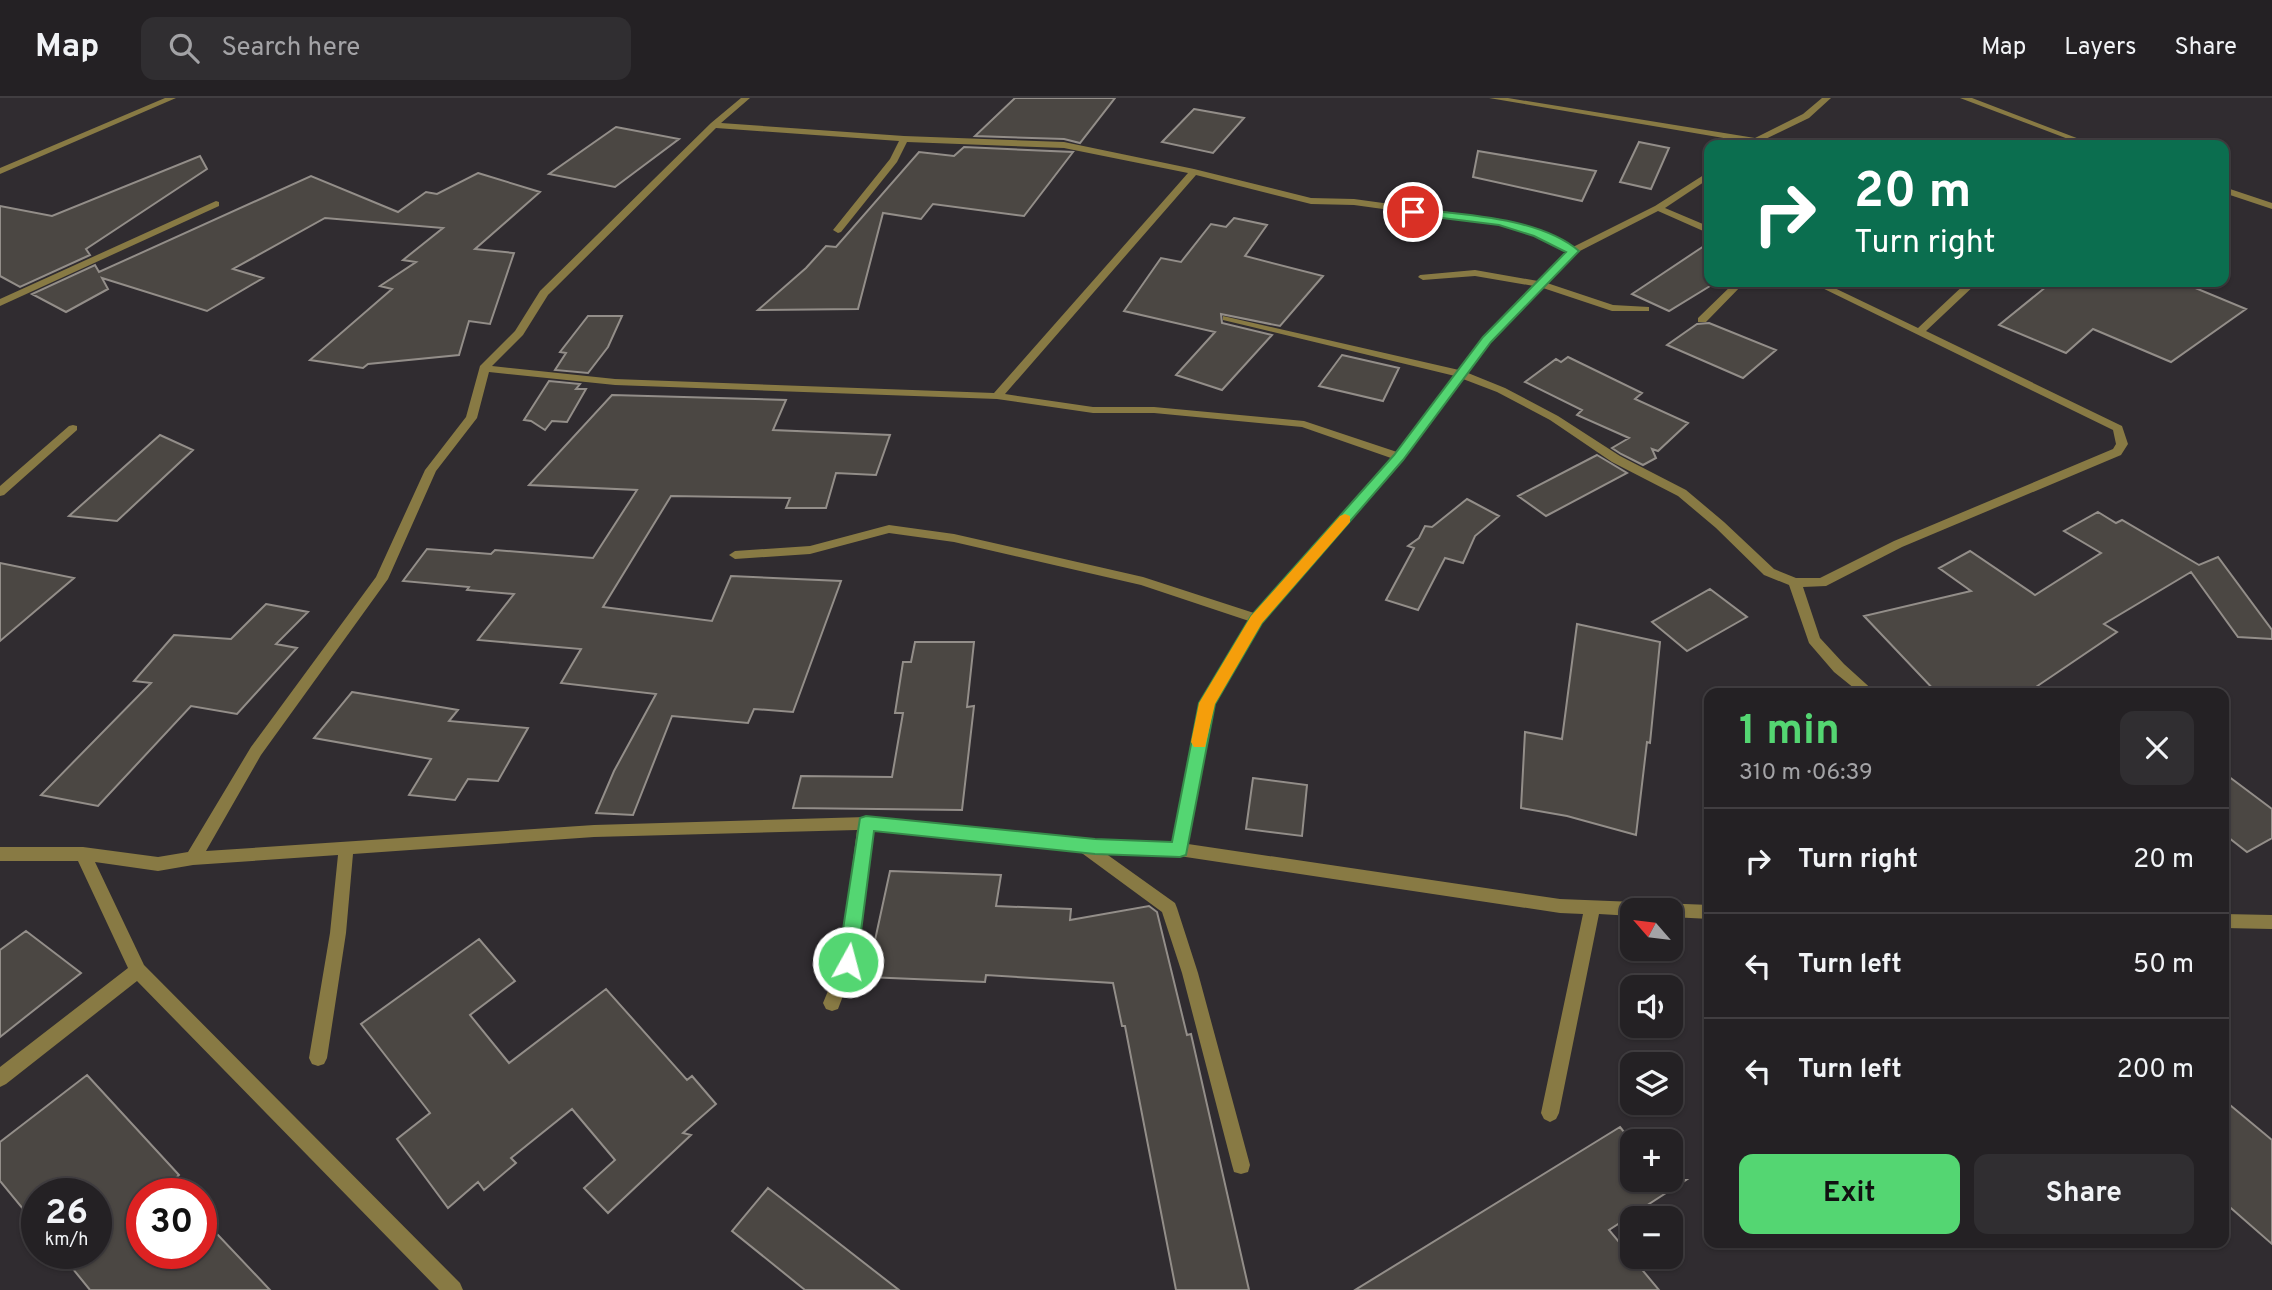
<!DOCTYPE html>
<meta charset="utf-8">
<style>
body{margin:0;font-family:Overpass,sans-serif;background:#302e31;color:#f1f3f6;height:100vh;display:flex;flex-direction:column;font-size:26px;white-space:nowrap}
*{box-sizing:border-box;margin:0}
p{font-size:23px;color:#a3a3a6}
.icon{flex:none;width:38px;height:38px;fill:none;stroke:currentColor;stroke-width:2;stroke-linecap:round;stroke-linejoin:round}
.map{position:relative;flex:1;overflow:hidden}
.drawer{position:absolute;left:1704px;top:590px;width:525px;height:560px;display:flex;flex-direction:column;background:#242124;border-radius:14px;box-shadow:0 2px 5px #0004,0 0 0 2px #413e41}
.drawer>*{flex:none}
.guide{position:absolute;left:1704px;top:42px;width:525px;height:147px;border-radius:14px;box-shadow:0 2px 5px #0004,0 0 0 2px #413e41;background:#0b6e4f;color:#fff;overflow:hidden}
.needle{width:46px;rotate:298deg}
.buttons{position:absolute;left:1620px;top:800px;display:grid;gap:14px}
.buttons a{display:grid;place-items:center;width:63px;height:63px;border-radius:14px;background:#242124;box-shadow:0 2px 5px #0004,0 0 0 2px #413e41;font-size:35px}
.speed{position:absolute;left:21px;top:1080px;display:flex;gap:14px;font-size:35px;font-weight:700;text-align:center}
.speed>*{display:grid;place-content:center;width:91px;height:91px;border-radius:50%;background:#242124;box-shadow:0 2px 5px #0004,0 0 0 2px #413e41;line-height:1}
.speed small{font-size:18px;font-weight:400}
.speed .limit{border:10px solid #d22;background:#fff;color:#111}
.pin{position:absolute;display:grid;place-items:center;width:60px;height:60px;color:#fff;margin:-30px;border:4px solid #fff;border-radius:50%;box-shadow:0 2px 7px #0007}
.me{position:absolute;width:77px;margin:-38px;rotate:7deg;stroke-linejoin:round;filter:drop-shadow(0 0 5px #0008)}
.turn{display:flex;align-items:center;gap:24px;height:147px;padding:0 35px;font-size:32px}
.turn .icon{width:91px;height:91px;stroke-width:2.5}
.turn b{display:block;font-size:49px;line-height:60px}
.round{display:grid;place-items:center;flex:none;width:74px;height:74px;border-radius:14px;background:#302e31}
.overview{display:flex;align-items:center;justify-content:space-between;height:119px;padding:0 35px}
h1{font-size:42px;font-weight:700;line-height:52px;color:#54d672}
.primary-button{display:flex;gap:14px;margin-top:auto;padding:14px 35px}
.primary-button a{flex:1;height:80px;border-radius:14px;background:#54d672;color:#111;font-size:28px;font-weight:700;line-height:80px;text-align:center}
.primary-button a+a{background:#302e31;color:#f1f3f6}
ul{padding:0;list-style:none}
li{display:flex;align-items:center;gap:21px;height:105px;padding:0 35px;border-top:2px solid #413e41}
li div{flex:1}
li b{display:block;font-size:26px}
li em{font-style:normal}
header{display:flex;align-items:center;gap:42px;box-sizing:border-box;height:98px;padding:0 35px;background:#242124;border-bottom:2px solid #413e41}
header strong{font-size:33px}
nav{display:flex;gap:38px;margin-inline-start:auto;font-size:24px}
.search{width:490px;height:63px;background:#302e31;display:flex;align-items:center;gap:18px;box-sizing:border-box;padding:0 24px;border-radius:14px;color:#a3a3a6;font-size:26px}
.map>svg:first-child{display:block}
.building{fill:#4b4743;stroke:#938e89;stroke-width:2}
.lines{fill:none;stroke-linecap:round;stroke-linejoin:round}
.minor{fill:#887a44;fill-rule:evenodd}
.route{fill:#54d672;stroke:#378b4a;stroke-width:2}
.slow{fill:#f59e0b}
</style>
<header>
<strong>Map</strong>
<div class="search"><svg class="icon" aria-label="search" viewBox="0 0 24 24"><circle cx="10" cy="10" r="6"/><path d="M15 15l6 6"/></svg>Search here</div>
<nav><a>Map</a><a>Layers</a><a>Share</a></nav>
</header>
<div class="map">
<svg width="2272" height="1192" viewBox="0 0 2272 1192">
<rect width="100%" height="100%" fill="#302c30"/>
<path class="building" d="M1015,0H1115L1080,45L1064,41L975,38Z
M1194,11L1244,20L1213,55L1162,44Z
M616,29L679,41L615,89L549,76Z
M1639,44L1669,50L1651,91L1620,84Z
M964,49L1073,54L1024,118L933,106L921,121L883,115L858,211L758,212L806,170L826,148L836,149L919,54L954,58Z
M1478,53L1596,73L1582,103L1473,79Z
M200,58L207,71L86,151L90,157L20,189L0,178V108L52,118Z
M478,75L540,94L475,151L514,155L490,226L469,223L459,257L368,266L363,270L310,262L392,191L380,188L416,164L403,162L443,130L325,120L233,171L263,180L207,213L102,180L108,191L66,214L32,196L95,167L99,174L311,78L398,114L426,94L437,96Z
M1234,120L1267,127L1245,158L1323,178L1280,228L1221,216L1222,225L1272,237L1222,292L1176,277L1215,234L1124,213L1161,160L1181,164L1211,126L1226,129Z
M1710,144V188L1669,213L1632,196Z
M2052,184H2181L2246,211L2171,264L2093,231L2066,255L1999,227Z
M588,218H622L608,249L588,275L555,272L566,255L560,254Z
M1709,225L1776,252L1743,280L1667,247L1697,226Z
M1342,257L1399,270L1383,303L1319,288Z
M1568,259L1642,295L1635,301L1688,325L1658,353L1652,351L1656,360L1643,367L1621,356L1612,350L1629,340L1577,317L1582,312L1525,284L1556,261L1561,264Z
M549,283L580,286L576,291H586L567,324L552,323L545,332L531,323L524,322Z
M612,297L786,302L773,332L890,337L876,377L836,375L826,410H786L790,400L671,398L603,509L712,523L731,478L841,483L793,614L754,611L748,625L672,618L633,717L596,715L614,673L656,596L561,585L581,551L478,542L514,496L467,492L469,489L403,483L427,451L491,456L495,452L593,460L637,392L529,387Z
M160,337L193,352L117,423L69,418Z
M1597,357L1627,375L1546,418L1518,398Z
M1467,401L1499,418L1475,438L1463,465L1445,460L1418,512L1386,502L1414,450L1408,448L1419,440L1425,428L1432,429Z
M2098,414L2116,425L2122,422L2199,467L2218,459L2272,532V541L2238,539L2191,474L2104,526L2117,534L2027,595H1937L1864,518L1971,493L1939,470L1970,453L2035,497L2101,455L2064,433Z
M0,465L74,480L0,543Z
M1710,491L1747,519L1687,553L1652,524Z
M266,506L308,514L276,546L297,550L237,616L191,608L98,708L41,697L151,585L134,583L174,537L231,541Z
M1577,526L1660,544L1650,645L1647,644L1636,737L1567,718L1521,710L1525,634L1562,641Z
M915,544H974L967,609L974,608L962,712L793,710L801,678L892,679L903,615H895L903,564H911Z
M352,594L458,612L449,623L528,630L498,683L468,681L455,702L409,697L431,661L314,640Z
M2224,675L2272,711V740L2247,754L2224,736Z
M1253,680L1307,687L1302,738L1246,731Z
M890,773L1001,777L996,808L1071,811L1070,822L1149,808L1157,814L1187,937L1191,936L1249,1192H1176L1125,928H1122L1113,885L986,877L985,884L867,879Z
M26,833L81,875L0,939V852Z
M479,841L515,883L470,917L509,965L606,891L687,982L692,978L716,1006L683,1035L691,1037L608,1115L584,1090L615,1062L572,1011L511,1060L516,1065L484,1092L478,1084L448,1110L397,1041L430,1015L361,926Z
M87,977L179,1077L169,1086L179,1096H142V1155H201V1119L270,1192H90L60,1155H96V1096H37V1128L0,1083V1044Z
M2224,1002L2272,1042V1146L2224,1104Z
M1620,1029L1633,1045V1082H1686L1609,1132L1659,1192H1355Z
M768,1090L899,1192H805L732,1133Z"/>
<g class="lines">
<path class="minor" d="M165,0H176L0,76V70Z
M741,0H750L721,25L904,38L1064,44L1194,71L1311,100L1354,101L1500,121L1541,134L1573,149L1655,108L1710,73V80L1665,110L1710,129V136L1658,113L1576,155L1547,185L1613,207L1649,209V213H1612L1543,190L1491,244L1468,275L1505,290L1558,318L1620,358L1686,392L1724,424L1774,471L1796,480H1820L1894,443L2113,351L2116,346L2113,332L1810,184H1822L1918,230L1967,184H1978L1926,233L2122,328L2128,346L2121,357L1902,449L1826,488L1803,489L1820,540L1844,566L1876,595H1860L1834,574L1809,545L1789,487L1764,477L1716,430L1678,398L1612,364L1550,322L1497,294L1463,281L1403,362L1262,524L1214,605L1188,746L1560,801L1710,807V821L1671,819V812H1633V818L1599,816L1559,1015L1556,1021L1550,1024L1544,1021L1541,1015L1583,816L1560,815L1179,758L1105,755L1175,805L1177,810L1198,875L1250,1067L1248,1074L1241,1076L1234,1074L1232,1067L1182,875L1162,814L1079,753L873,732L856,864L838,911L832,913L826,911L823,905L840,864L857,732L594,739L353,756L346,835L327,960L324,966L318,968L312,966L309,960L330,835L338,757L193,767L158,773L95,764L144,867L460,1185L463,1192H439L137,883L6,986L0,989V969L128,870L78,763H0V749H83L158,759L188,754L251,649L376,479L425,372L466,319L480,268L515,233L540,193L711,25ZM716,30L899,43L890,61L833,132L838,135L841,134L897,64L907,44L1064,50L1188,75L994,295L615,281L492,268L523,237L548,197ZM1196,77L1311,106L1354,107L1499,127L1535,138L1567,154L1538,183L1475,172L1420,177L1418,179L1423,182L1475,178L1534,188L1483,240L1459,272L1223,218V222L1455,278L1397,354L1304,323L1154,309H1093L1005,296ZM489,274L615,287L997,301L1093,315H1154L1302,329L1391,360L1254,515L1143,479L954,436L889,427L810,448L735,453L729,457L735,461L810,456L889,435L954,444L1141,487L1249,523L1200,605L1173,744L1095,742L866,719L594,727L206,753L261,657L388,481L436,373L477,320Z
M1489,0H1508L1755,40L1803,16L1822,0H1831L1809,20L1753,47H1746L1747,44Z
M1960,0H1972L2095,47H2084Z
M2224,89L2272,105V111L2224,95Z
M216,103L219,104V108L0,208V201Z
M1735,184H1745L1706,224H1698V220Z
M73,327L77,328V332L4,397L0,398V388L69,328Z
M2224,816L2272,817V831L2224,830Z"/>
</g>
<path class="route" d="M1413,111C1464,117 1539,119 1579,153L1491,244L1403,362L1262,525L1215,606L1186,757L1180,759L1095,756L874,733L857,864L855,870L848,873L841,870L838,864L860,720L866,718L1095,741L1172,744L1199,605L1251,518L1394,357L1483,239L1566,154L1534,138L1499,127L1410,116L1408,114Z"/>
<path class="slow" d="M1345,416L1350,418V424L1262,525L1215,606L1205,649H1194L1191,644L1199,605L1251,518L1340,418Z"/>
</svg>
<div class="buttons">
<a><svg class="needle" viewBox="-14 -14 28 28"><path d="M0-13l5 13h-10z" fill="#e53935"/><path d="M0 13l5-13h-10z" fill="#a3a3a6"/></svg></a>
<a><svg class="icon" aria-label="sound" viewBox="0 0 24 24"><path d="M4 9h4l5-4v14l-5-4H4zM17 9q2 3 0 6"/></svg></a>
<a><svg class="icon" aria-label="layers" viewBox="0 0 24 24"><path d="M12 4l9 5-9 5-9-5zM3 14l9 5 9-5"/></svg></a>
<a>+</a>
<a>−</a>
</div>
<div class="speed"><div>26<small>km/h</small></div><div class="limit">30</div></div>
<div class="pin" style="left:1413px;top:114px;background:#d93025"><svg class="icon" aria-label="arrive" viewBox="0 0 24 24"><path d="M6 21V4h12l-3 4 3 4H6"/></svg></div>
<svg class="me" style="left:848px;top:864px" viewBox="-20 -20 40 40"><circle r="17" fill="#54d672" stroke="#fff" stroke-width="3"/><path d="M0-11L8 9 0 5-8 9z" fill="#fff"/></svg>
<div class="guide">
<div class="turn"><svg class="icon" aria-label="right" viewBox="0 0 24 24"><path d="M7 20v-9h11M14 6l5 5-5 5"/></svg><div><b>20 m</b>Turn right</div></div>
</div>
<section class="drawer">
<div class="overview"><div><h1>1 min</h1><p>310 m · 06:39</p></div><a class="round"><svg class="icon" aria-label="close" viewBox="0 0 24 24"><path d="M6 6l12 12M18 6L6 18"/></svg></a></div>
<ul>
<li><svg class="icon" aria-label="right" viewBox="0 0 24 24"><path d="M7 20v-9h11M14 6l5 5-5 5"/></svg><div><b>Turn right</b></div><em>20 m</em></li>
<li><svg class="icon" aria-label="left" viewBox="0 0 24 24"><path d="M17 20v-9H6M10 6l-5 5 5 5"/></svg><div><b>Turn left</b></div><em>50 m</em></li>
<li><svg class="icon" aria-label="left" viewBox="0 0 24 24"><path d="M17 20v-9H6M10 6l-5 5 5 5"/></svg><div><b>Turn left</b></div><em>200 m</em></li>
</ul>
<div class="primary-button"><a>Exit</a><a>Share</a></div>
</section>
</div>
